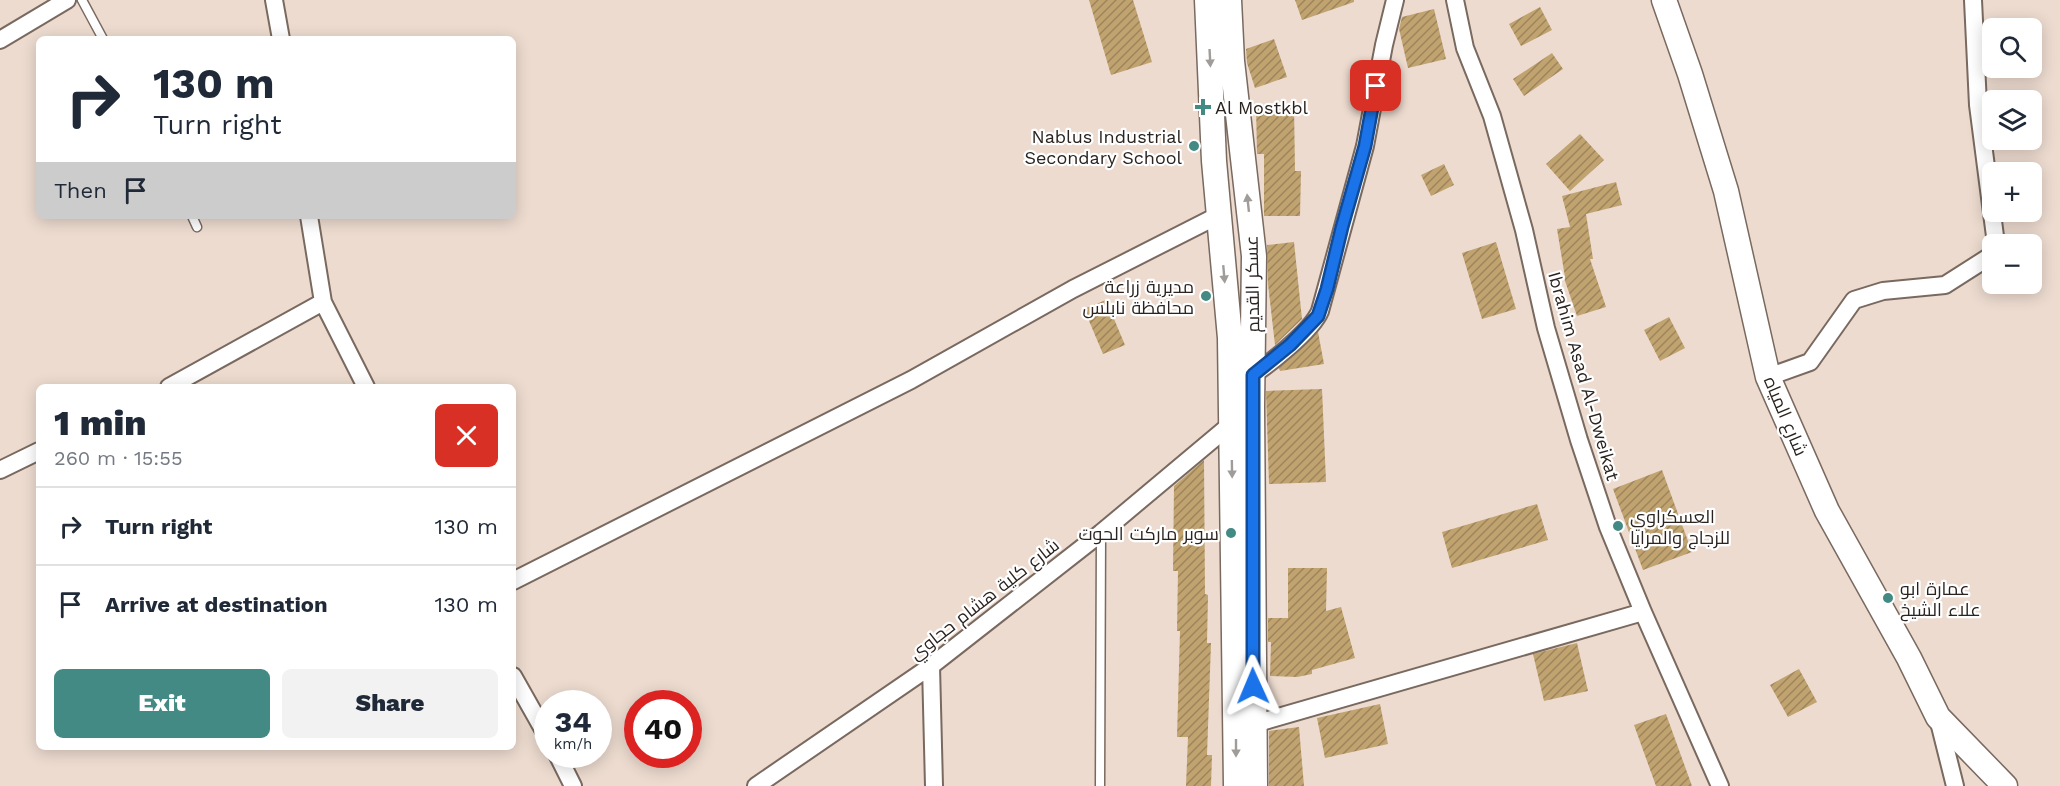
<!DOCTYPE html>
<meta charset="utf-8">
<style>
body{margin:0;font-family:"Work Sans",Cairo,sans-serif;background:#f2f2f3;color:#1f2937;height:100vh;display:flex;flex-direction:column;font-size:22px;white-space:nowrap}
*{box-sizing:border-box;margin:0}
p{font-size:20px;color:#747a83}
.icon{flex:none;width:33px;height:33px;fill:none;stroke:currentColor;stroke-width:2;stroke-linecap:round;stroke-linejoin:round}
.map{position:relative;flex:1;overflow:hidden}
.details{position:absolute;left:36px;top:384px;width:480px;height:366px;display:flex;flex-direction:column;background:#fff;border-radius:9px;box-shadow:0 3px 15px #0003}
.details>*{flex:none}
.banner{position:absolute;left:36px;top:36px;width:480px;height:183px;border-radius:9px;box-shadow:0 3px 15px #0003;background:#fff;color:#1f2937;overflow:hidden}
.buttons{position:absolute;left:1982px;top:18px;display:grid;gap:12px}
.buttons a{display:grid;place-items:center;width:60px;height:60px;border-radius:9px;background:#fff;box-shadow:0 3px 15px #0003;font-size:30px}
.speed{position:absolute;left:534px;top:690px;display:flex;gap:12px;font-size:30px;font-weight:700;text-align:center}
.speed>*{display:grid;place-content:center;width:78px;height:78px;border-radius:50%;background:#fff;box-shadow:0 3px 15px #0003;line-height:1}
.speed small{font-size:15px;font-weight:400}
.speed .limit{border:9px solid #d22;background:#fff;color:#111}
.pin{position:absolute;display:grid;place-items:center;width:51px;height:51px;color:#fff;margin:-26px;border-radius:12px;box-shadow:0 3px 9px #0006}
.me{position:absolute;width:66px;margin:-33px;rotate:359deg;stroke-linejoin:round;filter:drop-shadow(0 0 4px #0008)}
.turn{display:flex;align-items:center;gap:21px;height:126px;padding:0 18px;font-size:27px}
.turn .icon{width:78px;height:78px;stroke-width:2.5}
.turn b{display:block;font-size:42px;line-height:51px}
.then{display:flex;align-items:center;height:57px;padding:0 18px;background:#0003;gap:12px;font-size:22px}
.round{display:grid;place-items:center;flex:none;width:63px;height:63px;border-radius:9px;background:#f2f2f3}
.summary{display:flex;align-items:center;justify-content:space-between;height:102px;padding:0 18px}
h1{font-size:36px;font-weight:800;line-height:45px}
.cta{display:flex;gap:12px;margin-top:auto;padding:12px 18px}
.cta a{flex:1;height:69px;border-radius:9px;background:#438a84;color:#fff;font-size:24px;font-weight:800;line-height:69px;text-align:center}
.cta a+a{background:#f2f2f3;color:#1f2937}
ul{padding:0;list-style:none}
li{display:flex;align-items:center;gap:18px;height:78px;padding:0 18px;border-top:2px solid #e0e1e3}
li div{flex:1}
li b{display:block;font-size:22px}
li em{font-style:normal}
.map>svg:first-child{display:block}
.building{fill:url(#building-hatch)}
.lines{fill:none;stroke-linecap:round;stroke-linejoin:round}
.lane-casing{stroke:#79695f;stroke-width:11}
.street-casing{stroke:#79695f;stroke-width:20}
.secondary-casing{stroke:#79695f;stroke-width:27}
.lane{stroke:#fff;stroke-width:8}
.street{stroke:#fff;stroke-width:16}
.secondary{stroke:#fff;stroke-width:24}
.oneway{fill:#9f9c9a}
.route-casing{stroke:#114b97;stroke-width:15}
.route{stroke:#1a73e8;stroke-width:10}
.poi-dot{fill:#438a84;stroke:#fff;stroke-width:2}
.labels{text-anchor:middle;dominant-baseline:central;stroke-width:4.5;stroke-linejoin:round;paint-order:stroke}
.poi-label{font-size:18px;fill:#2a231f;stroke:#fff;text-anchor:start}
.street-label{font-size:18px;fill:#2a231f;stroke:#fff}
</style>
<div class="map">
<svg width="2060" height="786" viewBox="0 0 2060 786">
<defs>
<pattern id="building-hatch" width="6" height="6" patternUnits="userSpaceOnUse" patternTransform="scale(1.5)"><rect width="6" height="6" fill="#c0a36f"/><path d="M-1 1l2-2M0 6l6-6M5 7l2-2" fill="none" stroke="#9c845b"/></pattern>
</defs>
<rect width="100%" height="100%" fill="#eddbcf"/>
<path class="building" d="M1089,0H1133L1152,62L1111,75Z
M1295,0H1354V2L1302,20Z
M1540,7L1552,30L1521,46L1509,24Z
M1434,9L1446,59L1408,68L1399,29L1402,17Z
M1274,39L1287,77L1255,88L1247,63L1246,49Z
M1552,53L1563,69L1524,96L1513,79Z
M1256,105H1294L1295,171H1301L1300,216H1264V154H1257Z
M1580,134L1604,160L1570,191L1546,164Z
M1444,164L1454,185L1431,196L1421,175Z
M1616,182L1622,205L1586,214L1593,259H1590L1606,307L1577,316L1564,278L1565,277L1557,229L1570,227L1562,196Z
M1294,242L1302,319L1275,345L1268,284L1267,245Z
M1496,242L1516,309L1482,319L1462,253Z
M1106,300L1125,345L1103,354L1084,309Z
M1669,317L1685,348L1660,361L1644,330Z
M1318,332L1324,364L1280,371L1279,368Z
M1322,389L1326,482L1269,484L1266,391Z
M1204,460L1205,594L1208,595L1207,643H1211L1207,755H1212L1211,786H1186L1188,737H1177L1180,631H1177L1178,571H1173L1174,486Z
M1662,470L1692,552L1643,570L1613,489Z
M1537,504L1548,540L1452,568L1442,532Z
M1288,568H1327L1326,611L1341,607L1355,658L1312,670V674L1297,677L1270,676L1271,642H1268V618H1288Z
M1577,643L1588,691L1544,701L1533,654Z
M1799,669L1817,702L1788,717L1770,685Z
M1380,704L1388,744L1325,758L1317,718Z
M1666,714L1692,786H1656L1634,725Z
M1299,727L1304,786H1269V731Z"/>
<g class="lines">
<defs>
<path id="lane" d="M82,0L103,39
M192,216L197,227
M1100,786L1101,533"/>
<path id="street" d="M274,0L281,39
M1455,0L1465,48L1492,116L1524,230L1546,328L1579,440L1608,527L1643,612L1720,786
M1973,0L1978,105L1996,244
M0,40L67,0
M309,216L323,302L366,387
M1768,377L1810,362L1854,300L1883,291L1945,285L1992,255
M1248,378C1267,366 1312,331 1320,311L1365,146L1384,45L1395,0
M169,387L323,302
M0,470L39,451
M513,581L911,380L1073,289L1219,215
M931,666L934,786
M513,676L548,738
M1938,718L1955,786
M1246,721L1254,724L1643,612
M557,754L573,786
M756,786L931,666L1101,533L1236,420"/>
<path id="secondary" d="M1207,0L1214,161L1230,338L1236,786
M1229,0L1232,61L1254,256L1252,406L1255,786
M1664,0L1690,74L1726,191L1768,377L1827,511L1909,658L1938,717L2005,786"/>
</defs>
<use href="#lane" class="lane-casing"/>
<use href="#street" class="street-casing"/>
<use href="#secondary" class="secondary-casing"/>
<use href="#lane" class="lane"/>
<use href="#street" class="street"/>
<use href="#secondary" class="secondary"/>
</g>
<defs><path id="oneway-solid" d="M-6-.8H1V-3.2L6.5 0L1 3.2V.8H-6Z" transform="scale(1.5)"/></defs>
<g class="oneway">
<use href="#oneway-solid" transform="translate(1210 58) rotate(87)"/>
<use href="#oneway-solid" transform="translate(1248 203) rotate(-96)"/>
<use href="#oneway-solid" transform="translate(1224 274) rotate(85)"/>
<use href="#oneway-solid" transform="translate(1232 469) rotate(89)"/>
<use href="#oneway-solid" transform="translate(1236 748) rotate(90)"/>
</g>
<g class="lines">
<defs>
<path id="route" d="M1253,686V375L1290,345L1318,316L1327,289L1342,227L1365,146L1376,86"/>
</defs>
<use href="#route" class="route-casing"/>
<use href="#route" class="route"/>
</g>
<g class="poi-dot">
<path d="M1200 98h6v6h6v6h-6v6h-6v-6h-6v-6h6z"/>
<circle cx="1194" cy="146" r="6"/>
<circle cx="1206" cy="296" r="6"/>
<circle cx="1618" cy="526" r="6"/>
<circle cx="1231" cy="533" r="6"/>
<circle cx="1888" cy="598" r="6"/>
</g>
<g class="labels">
<g class="poi-label">
<text x="1215" y="107">Al Mostkbl</text>
<text x="1182" y="136" text-anchor="end">Nablus Industrial<tspan x="1182" dy="21">Secondary School</tspan></text>
<text x="1194" y="286" text-anchor="end">مديرية زراعة<tspan x="1194" dy="21">محافظة نابلس</tspan></text>
<text x="1630" y="516">العسكراوي<tspan x="1630" dy="21">للزجاج والمرايا</tspan></text>
<text x="1219" y="533" text-anchor="end">سوبر ماركت الحوت</text>
<text x="1900" y="588">عمارة ابو<tspan x="1900" dy="21">علاء الشيخ</tspan></text>
</g>
<g class="street-label">
<text transform="translate(1252 284) rotate(-91)">عسكر القديم</text>
<text transform="translate(1584 376) rotate(74)">Ibrahim Asad Al-Dweikat</text>
<text transform="translate(1786 416) rotate(67)">شارع المياه</text>
<text transform="translate(984 599) rotate(-38)">شارع كلية هشام حجاوي</text>
</g>
</g>
</svg>
<div class="buttons">
<a><svg class="icon" aria-label="search" viewBox="0 0 24 24"><circle cx="10" cy="10" r="6"/><path d="M15 15l6 6"/></svg></a>
<a><svg class="icon" aria-label="layers" viewBox="0 0 24 24"><path d="M12 4l9 5-9 5-9-5zM3 14l9 5 9-5"/></svg></a>
<a>+</a>
<a>−</a>
</div>
<div class="speed"><div>34<small>km/h</small></div><div class="limit">40</div></div>
<div class="pin" style="left:1376px;top:86px;background:#d93025"><svg class="icon" aria-label="arrive" viewBox="0 0 24 24"><path d="M6 21V4h12l-3 4 3 4H6"/></svg></div>
<svg class="me" style="left:1253px;top:686px" viewBox="-20 -20 40 40"><path d="M0-17L14 15 0 8-14 15z" fill="#1a73e8" stroke="#fff" stroke-width="4"/></svg>
<div class="banner">
<div class="turn"><svg class="icon" aria-label="right" viewBox="0 0 24 24"><path d="M7 20v-9h11M14 6l5 5-5 5"/></svg><div><b>130 m</b>Turn right</div></div>
<div class="then">Then<svg class="icon" aria-label="arrive" viewBox="0 0 24 24"><path d="M6 21V4h12l-3 4 3 4H6"/></svg></div>
</div>
<section class="details">
<div class="summary"><div><h1>1 min</h1><p>260 m · 15:55</p></div><a class="round" style="background:#d93025;color:#fff"><svg class="icon" aria-label="close" viewBox="0 0 24 24"><path d="M6 6l12 12M18 6L6 18"/></svg></a></div>
<ul>
<li><svg class="icon" aria-label="right" viewBox="0 0 24 24"><path d="M7 20v-9h11M14 6l5 5-5 5"/></svg><div><b>Turn right</b></div><em>130 m</em></li>
<li><svg class="icon" aria-label="arrive" viewBox="0 0 24 24"><path d="M6 21V4h12l-3 4 3 4H6"/></svg><div><b>Arrive at destination</b></div><em>130 m</em></li>
</ul>
<div class="cta"><a>Exit</a><a>Share</a></div>
</section>
</div>
